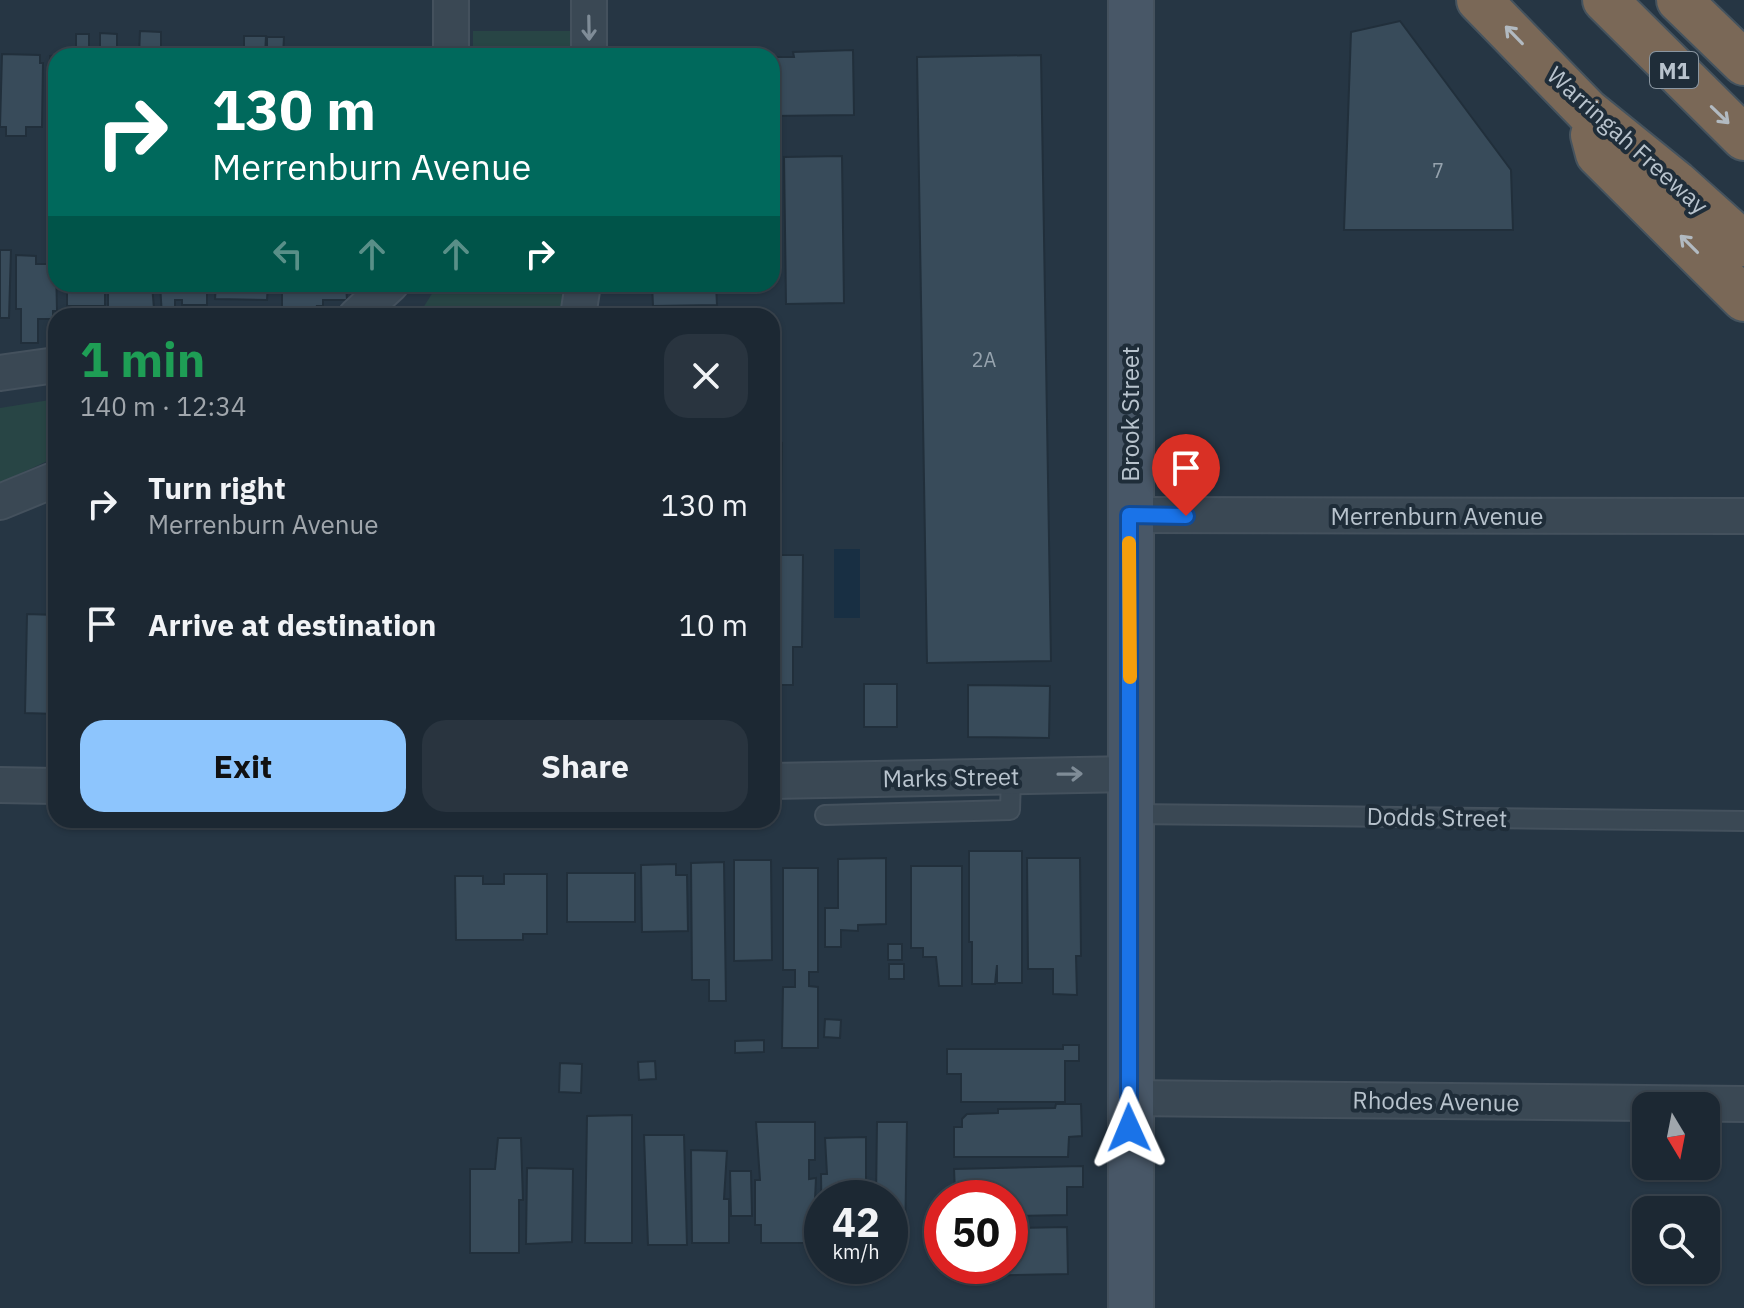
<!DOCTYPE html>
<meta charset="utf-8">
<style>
body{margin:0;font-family:"IBM Plex Sans",sans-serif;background:#29343f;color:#f1f3f6;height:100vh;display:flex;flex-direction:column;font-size:30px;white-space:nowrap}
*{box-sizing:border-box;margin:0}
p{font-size:26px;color:#a0a6ac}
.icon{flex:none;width:44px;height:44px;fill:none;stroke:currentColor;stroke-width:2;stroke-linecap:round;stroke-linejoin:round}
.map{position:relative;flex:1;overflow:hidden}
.side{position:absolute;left:48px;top:308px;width:732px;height:520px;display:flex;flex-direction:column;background:#1c2833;border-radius:24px;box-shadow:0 2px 6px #0004,0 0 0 2px #3a444e}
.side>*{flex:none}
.guide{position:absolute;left:48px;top:48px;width:732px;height:244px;border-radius:24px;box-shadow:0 2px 6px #0004,0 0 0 2px #3a444e;background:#00695c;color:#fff;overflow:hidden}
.needle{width:52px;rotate:170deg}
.controls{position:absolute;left:1632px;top:1092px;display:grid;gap:16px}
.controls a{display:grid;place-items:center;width:88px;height:88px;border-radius:16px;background:#1c2833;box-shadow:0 2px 6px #0004,0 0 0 2px #3a444e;font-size:40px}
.speed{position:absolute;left:804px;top:1180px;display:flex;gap:16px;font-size:40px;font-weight:700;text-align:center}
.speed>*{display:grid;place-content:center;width:104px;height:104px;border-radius:50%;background:#1c2833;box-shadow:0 2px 6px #0004,0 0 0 2px #3a444e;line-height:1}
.speed small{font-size:20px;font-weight:400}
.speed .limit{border:12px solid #d22;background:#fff;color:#111}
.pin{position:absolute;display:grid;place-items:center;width:68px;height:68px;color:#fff;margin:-82px -34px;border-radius:50% 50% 50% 0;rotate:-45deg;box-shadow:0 0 8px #0007}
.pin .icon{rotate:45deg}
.me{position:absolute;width:88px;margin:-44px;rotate:359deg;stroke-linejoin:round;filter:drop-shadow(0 0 6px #0008)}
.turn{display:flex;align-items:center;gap:28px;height:168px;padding:0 32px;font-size:36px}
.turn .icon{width:104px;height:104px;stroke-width:2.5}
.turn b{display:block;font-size:56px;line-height:68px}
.lanes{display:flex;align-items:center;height:76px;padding:0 32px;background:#0003;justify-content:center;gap:40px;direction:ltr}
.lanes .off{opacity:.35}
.round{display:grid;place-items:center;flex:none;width:84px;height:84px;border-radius:24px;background:#29343f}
.head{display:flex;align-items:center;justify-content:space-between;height:136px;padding:0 32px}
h1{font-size:48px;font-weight:700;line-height:60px;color:#1e9e55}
.primary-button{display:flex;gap:16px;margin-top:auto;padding:16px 32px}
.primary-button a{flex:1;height:92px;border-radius:24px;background:#8dc5fd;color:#111;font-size:32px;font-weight:700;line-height:92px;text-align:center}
.primary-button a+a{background:#29343f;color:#f1f3f6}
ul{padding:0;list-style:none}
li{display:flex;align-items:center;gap:24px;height:120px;padding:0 32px}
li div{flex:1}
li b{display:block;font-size:30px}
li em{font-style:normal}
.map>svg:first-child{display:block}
.green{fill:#284545}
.water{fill:#182f43}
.building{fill:#384b5a;stroke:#212f3b;stroke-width:2}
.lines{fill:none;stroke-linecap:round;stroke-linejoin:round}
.lane-casing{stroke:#44515d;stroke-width:22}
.street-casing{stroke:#44515d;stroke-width:38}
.secondary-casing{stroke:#44515d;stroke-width:48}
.highway-casing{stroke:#45535e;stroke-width:48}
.lane{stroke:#3a4854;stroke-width:18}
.street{stroke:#3a4854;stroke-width:34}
.secondary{stroke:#485767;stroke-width:44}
.highway{stroke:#7a6857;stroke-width:44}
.oneway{stroke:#7f8c97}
.oneway2{stroke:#b2bac1}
.route-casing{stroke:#114b97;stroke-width:20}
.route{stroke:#1a73e8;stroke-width:14}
.slow{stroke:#f59e0b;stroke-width:14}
.labels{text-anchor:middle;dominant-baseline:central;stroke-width:8;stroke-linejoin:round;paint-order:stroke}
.number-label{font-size:20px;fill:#96a3ae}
.shield{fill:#1f2d39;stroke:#8a96a1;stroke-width:2}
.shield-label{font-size:22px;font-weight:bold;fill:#b8c3cd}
.street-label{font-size:24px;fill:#b8c3cd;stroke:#1f2d39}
</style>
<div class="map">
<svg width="1744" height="1308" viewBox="0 0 1744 1308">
<rect width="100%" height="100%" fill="#263644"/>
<path class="green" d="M473,31H570V56H473Z
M438,284H565L561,316H418Z
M56,399V457L0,483V408Z"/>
<path class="water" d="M834,549H860V618H834Z"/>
<path class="building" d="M1400,21L1511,170L1513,230H1344L1351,32Z
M140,31L161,32V55L177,56H139Z
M100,33L117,34V55L135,56H96L100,54Z
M76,34H89V56H56V124L50,123V56L76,55Z
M244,36H266L265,56H244Z
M267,37H284L283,56H267Z
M853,50L854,115L772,116V57H794L793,52Z
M710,51L711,56H644V52Z
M2,54L40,55V63H43L42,127H26V136H6V127H0Z
M1041,55L1051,661L927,663L917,57Z
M842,156L844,303L786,304L784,157Z
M0,250H11L9,318H0Z
M16,255L36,256V264H56L57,311H53V319H38V343H21V309H16Z
M67,284H105V306H67Z
M108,284H152L154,309L108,308Z
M160,284H207V305H182V300H175V316H162Z
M216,284H268L267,300L215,299Z
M295,284H346L347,300H323V306H317L318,316H282V285Z
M652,284H716L717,305L653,306Z
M772,442L782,443L781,494H772Z
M772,555H803L802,647H793V685H772Z
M27,614L56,615V714L25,713Z
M864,684H897V727H864Z
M968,685L1050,686L1049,738L968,737Z
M969,851H1022V983H997V965L995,984H972V942H969Z
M886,858V924L858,925V931L841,930V947H825V908H838V859Z
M1027,858H1080L1081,956H1076L1077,995L1053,994V969H1028Z
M734,860H771L772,960L734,961Z
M724,862L726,1001H709V980H692L691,863Z
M676,864V875H687L688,931L642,932L641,865Z
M911,866H962V986H939L936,957H923V948H911Z
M783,868H818V972H809V986L818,987V1048H782L783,987H795V970H783Z
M567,873H635V922H567Z
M504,874H547V934H523V940H456L455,876H483V884H504Z
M888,944H902V960H888Z
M889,964H904V979H889Z
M825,1019L841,1020L840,1038L824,1037Z
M764,1040V1052L735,1053V1041Z
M1063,1045H1079V1061H1065V1102H961V1074H947V1049H1063Z
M655,1061L656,1079L639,1080L638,1062Z
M560,1063L582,1064L581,1093L559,1092Z
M1056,1104H1081L1082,1136L1069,1137L1068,1157H954V1127H962V1119L967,1114L998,1113V1109L1055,1108Z
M632,1115V1243H585L587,1116Z
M756,1122H815V1160H809V1179L816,1178L813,1243H761V1225H755V1180H760Z
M877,1122H907L905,1244H890V1198H876Z
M644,1135H684L687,1245H648Z
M866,1137V1198H822V1245L821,1174H827L825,1138Z
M498,1138H521L523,1200H519V1253H470V1169H495Z
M691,1150L727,1151L724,1199H729V1243H692Z
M1083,1166V1187H1067V1215L1010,1216V1198H971V1192H955L954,1169Z
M527,1168L573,1169L572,1242L526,1244Z
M730,1171H751L752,1216H731Z
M1067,1227L1068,1274L969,1276L968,1266H1010V1228Z"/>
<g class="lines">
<defs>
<path id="lane" d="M1131,814L1744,821
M825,815L1010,810L1011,776"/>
<path id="street" d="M589,0V56
M451,56V0
M356,316L391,284
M578,316L583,284
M0,373L56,365
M0,502L56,479
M1129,515L1744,516
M772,781L1130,774
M0,785L56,786
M1129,1098L1744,1104"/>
<path id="secondary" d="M1131,0V1308"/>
<path id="highway" d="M1479,0L1587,111L1676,183L1744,244
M1605,0L1744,138
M1679,0L1744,63
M1593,135L1598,154L1744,299"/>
</defs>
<use href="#lane" class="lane-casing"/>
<use href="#street" class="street-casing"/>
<use href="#secondary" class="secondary-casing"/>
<use href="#highway" class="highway-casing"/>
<use href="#lane" class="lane"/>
<use href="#street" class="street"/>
<use href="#secondary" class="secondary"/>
<use href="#highway" class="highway"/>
</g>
<defs><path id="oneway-shaft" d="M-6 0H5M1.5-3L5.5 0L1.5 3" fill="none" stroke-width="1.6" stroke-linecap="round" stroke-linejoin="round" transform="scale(2)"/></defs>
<g class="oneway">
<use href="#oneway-shaft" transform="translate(589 28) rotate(89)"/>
<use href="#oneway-shaft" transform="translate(1070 774) rotate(-1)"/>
</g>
<g class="oneway2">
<use href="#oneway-shaft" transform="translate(1514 35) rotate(-134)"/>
<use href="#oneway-shaft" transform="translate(1720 115) rotate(44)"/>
<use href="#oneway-shaft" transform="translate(1689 244) rotate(-135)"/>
</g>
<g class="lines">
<defs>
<path id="route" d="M1129,1128V515L1186,516"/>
</defs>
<use href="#route" class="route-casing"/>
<use href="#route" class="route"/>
<path class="slow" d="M1129,543L1130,677"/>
</g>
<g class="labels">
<g class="number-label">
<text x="1438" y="170">7</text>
<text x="984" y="359">2A</text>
</g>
<rect class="shield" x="1650" y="52" width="48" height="36" rx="6"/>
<g class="shield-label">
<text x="1674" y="70">M1</text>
</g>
<g class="street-label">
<text transform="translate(1628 140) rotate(42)">Warringah Freeway</text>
<text transform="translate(1130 414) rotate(-90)">Brook Street</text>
<text x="1437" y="516">Merrenburn Avenue</text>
<text transform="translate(951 777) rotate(-1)">Marks Street</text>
<text transform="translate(1437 817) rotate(1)">Dodds Street</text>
<text transform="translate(1436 1101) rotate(1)">Rhodes Avenue</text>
</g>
</g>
</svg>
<div class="controls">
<a><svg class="needle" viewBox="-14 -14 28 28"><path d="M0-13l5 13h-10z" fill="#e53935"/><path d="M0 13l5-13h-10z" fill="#a0a6ac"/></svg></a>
<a><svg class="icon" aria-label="search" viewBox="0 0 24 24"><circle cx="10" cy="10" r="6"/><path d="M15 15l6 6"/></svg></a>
</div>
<div class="speed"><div>42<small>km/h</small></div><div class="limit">50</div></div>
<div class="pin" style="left:1186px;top:516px;background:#d93025"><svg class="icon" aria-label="arrive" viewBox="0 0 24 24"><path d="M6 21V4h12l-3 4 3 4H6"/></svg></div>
<svg class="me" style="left:1129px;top:1128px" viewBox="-20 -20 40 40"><path d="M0-17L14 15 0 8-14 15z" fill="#1a73e8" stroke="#fff" stroke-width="4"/></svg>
<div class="guide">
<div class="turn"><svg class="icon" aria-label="right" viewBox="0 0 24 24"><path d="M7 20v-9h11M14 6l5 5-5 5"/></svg><div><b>130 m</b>Merrenburn Avenue</div></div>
<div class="lanes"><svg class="icon off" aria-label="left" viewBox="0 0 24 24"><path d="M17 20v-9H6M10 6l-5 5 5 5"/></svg><svg class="icon off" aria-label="ahead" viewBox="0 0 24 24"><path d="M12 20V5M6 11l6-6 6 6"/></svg><svg class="icon off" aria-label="ahead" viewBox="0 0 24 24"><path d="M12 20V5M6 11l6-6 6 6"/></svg><svg class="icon" aria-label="right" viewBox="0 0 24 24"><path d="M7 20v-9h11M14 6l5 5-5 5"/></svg></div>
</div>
<section class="side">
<div class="head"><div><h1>1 min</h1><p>140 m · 12:34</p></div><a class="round"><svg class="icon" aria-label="close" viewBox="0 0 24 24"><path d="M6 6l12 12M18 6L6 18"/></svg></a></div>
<ul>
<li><svg class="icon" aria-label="right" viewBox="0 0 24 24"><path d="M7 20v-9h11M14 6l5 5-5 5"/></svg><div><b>Turn right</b><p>Merrenburn Avenue</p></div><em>130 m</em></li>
<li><svg class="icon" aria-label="arrive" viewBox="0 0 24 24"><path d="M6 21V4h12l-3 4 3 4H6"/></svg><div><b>Arrive at destination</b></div><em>10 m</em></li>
</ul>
<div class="primary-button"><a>Exit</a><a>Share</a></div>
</section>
</div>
